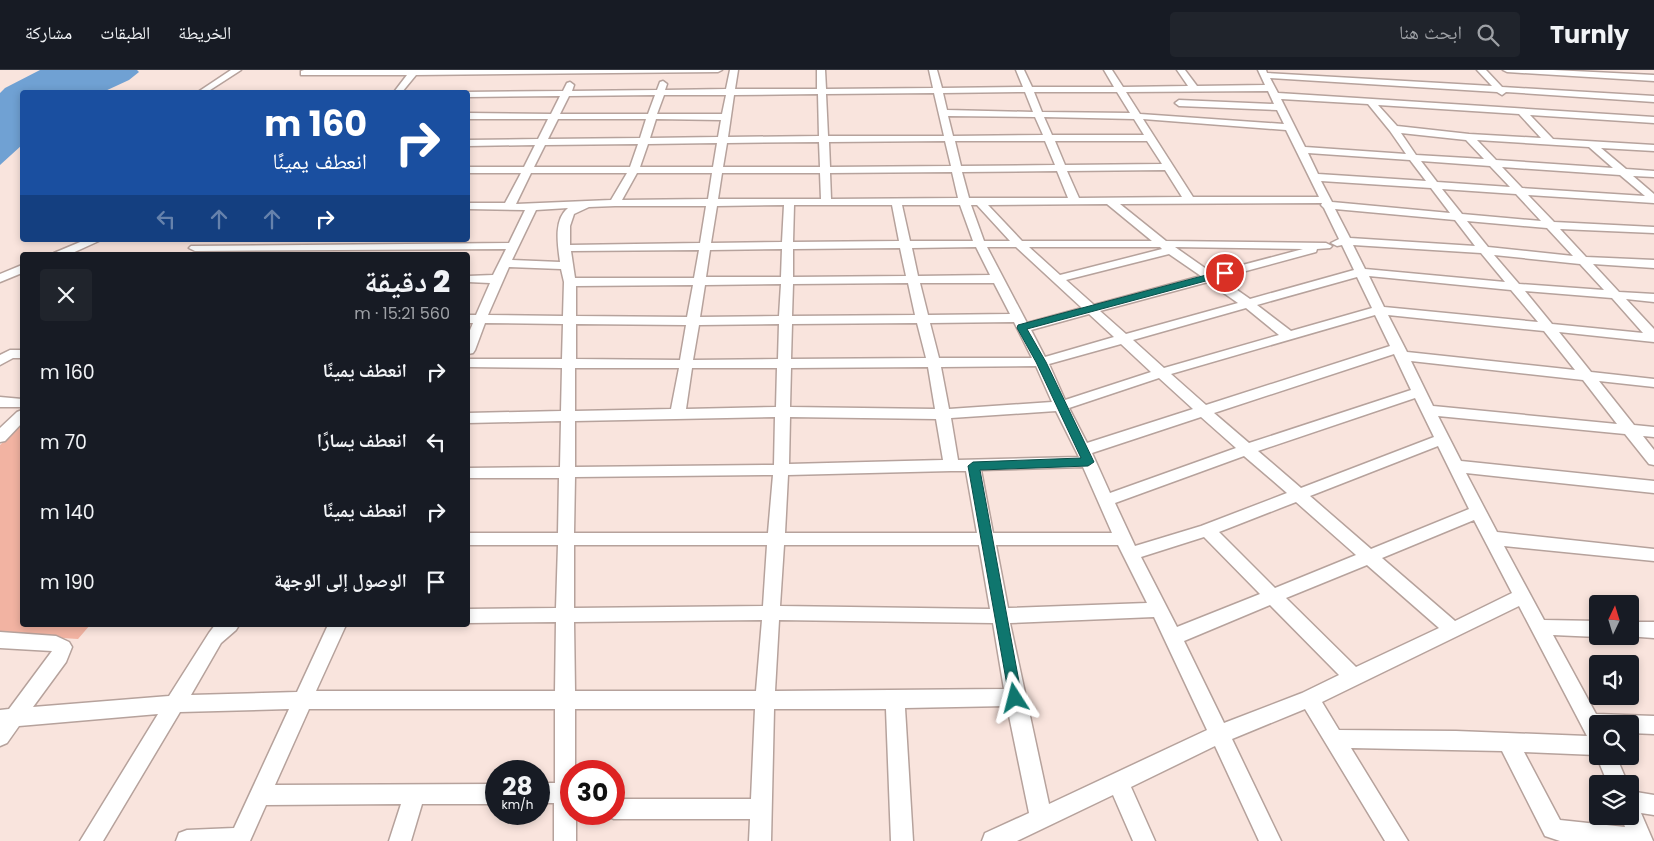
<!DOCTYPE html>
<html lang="ar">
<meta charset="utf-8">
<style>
body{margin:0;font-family:Poppins,"Noto Naskh Arabic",sans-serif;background:#20242c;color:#f1f3f6;direction:rtl;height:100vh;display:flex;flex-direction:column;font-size:19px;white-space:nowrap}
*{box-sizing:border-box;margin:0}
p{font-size:16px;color:#9ea1a6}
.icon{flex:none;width:28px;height:28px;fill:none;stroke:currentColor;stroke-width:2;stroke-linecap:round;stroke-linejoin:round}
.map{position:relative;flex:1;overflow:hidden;direction:ltr}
.details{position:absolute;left:20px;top:182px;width:450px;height:375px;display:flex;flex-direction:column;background:#171b24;border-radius:5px;box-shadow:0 2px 8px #0003;direction:rtl}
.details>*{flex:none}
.banner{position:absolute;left:20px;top:20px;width:450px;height:152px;border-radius:5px;box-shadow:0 2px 8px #0003;direction:rtl;background:#1a4fa0;color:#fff;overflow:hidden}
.needle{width:32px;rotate:4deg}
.tools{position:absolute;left:1589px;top:525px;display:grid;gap:10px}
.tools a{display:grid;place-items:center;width:50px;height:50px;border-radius:5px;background:#171b24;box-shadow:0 2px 8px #0003;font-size:25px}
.speed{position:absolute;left:485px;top:690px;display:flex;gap:10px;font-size:25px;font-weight:700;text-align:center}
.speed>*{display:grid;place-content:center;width:65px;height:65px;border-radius:50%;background:#171b24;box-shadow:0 2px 8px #0003;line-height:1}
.speed small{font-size:12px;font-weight:400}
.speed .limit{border:8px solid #d22;background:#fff;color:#111}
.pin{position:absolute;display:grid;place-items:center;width:42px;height:42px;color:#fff;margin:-21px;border:2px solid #fff;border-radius:50%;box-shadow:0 1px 5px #0007}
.me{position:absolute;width:55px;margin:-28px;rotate:351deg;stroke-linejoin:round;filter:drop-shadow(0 0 4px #0008)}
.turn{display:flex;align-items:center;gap:18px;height:105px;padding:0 20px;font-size:22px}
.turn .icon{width:65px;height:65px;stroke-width:2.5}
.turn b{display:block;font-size:35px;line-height:42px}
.lanes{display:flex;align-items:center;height:48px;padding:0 20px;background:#0003;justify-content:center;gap:25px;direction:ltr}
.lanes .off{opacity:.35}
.round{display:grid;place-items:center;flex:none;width:52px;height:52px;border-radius:5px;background:#20242c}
.headline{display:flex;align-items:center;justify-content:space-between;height:85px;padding:0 20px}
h1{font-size:30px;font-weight:800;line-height:38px}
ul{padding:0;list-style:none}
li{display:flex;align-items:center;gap:15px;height:70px;padding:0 20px}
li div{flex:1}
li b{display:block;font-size:19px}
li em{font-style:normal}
header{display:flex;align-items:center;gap:30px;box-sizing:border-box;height:70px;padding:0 25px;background:#171b24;border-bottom:1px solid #363941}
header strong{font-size:24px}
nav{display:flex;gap:28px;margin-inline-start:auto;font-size:18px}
.search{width:350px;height:45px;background:#20242c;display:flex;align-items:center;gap:12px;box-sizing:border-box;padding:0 18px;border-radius:5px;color:#9ea1a6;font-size:19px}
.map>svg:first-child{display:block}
.green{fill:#f2b3a2}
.water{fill:#70a1d3}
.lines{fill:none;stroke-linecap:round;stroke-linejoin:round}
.minor-casing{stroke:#b6a29c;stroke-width:3}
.minor{fill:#fff;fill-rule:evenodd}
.route{fill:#0f766e;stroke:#0a4d48}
</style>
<header>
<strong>Turnly</strong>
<div class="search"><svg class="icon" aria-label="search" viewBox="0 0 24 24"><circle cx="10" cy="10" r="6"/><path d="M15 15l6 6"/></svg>ابحث هنا</div>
<nav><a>الخريطة</a><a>الطبقات</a><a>مشاركة</a></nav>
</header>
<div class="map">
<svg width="1654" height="771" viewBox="0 0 1654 771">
<rect width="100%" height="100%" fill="#f9e4dd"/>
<path class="green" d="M22,355V555H90L78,569L0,564V375Z"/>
<path class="water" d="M40,0H137L139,2L129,10L103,22H22V75L0,95V23L5,18Z"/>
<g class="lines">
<defs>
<path id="minor" d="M231,0H241L207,22H198Z
M304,0H722L718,2L416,5L402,22H394L407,5H301V1Z
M730,0H738L735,19H817V0H825L826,19L933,18L929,0H937L942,18L1023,17L1016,0H1024L1032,17H1114L1104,0H1112L1123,17L1188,16L1177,0H1185L1197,16L1265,15L1258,0H1266L1267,3L1492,16L1477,0H1486L1502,17L1654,26V32L1506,22L1502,25L1497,22L1270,8L1278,23L1654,47V53L1530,45L1553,69L1654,75V81L1601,78L1626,99L1654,101V107L1633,106L1654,124V133L1528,125L1554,152L1654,157V163L1560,159L1586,187L1654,190V198L1593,194L1619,222L1654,224V232L1626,229L1654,259V272L1559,262L1591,302L1654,309V317L1599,311L1634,355L1654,357V367L1643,366L1654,380V395L1649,394L1625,364L1438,346L1461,391L1654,411V423L1466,403L1497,462L1654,479V491L1504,476L1544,550L1598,551V567L1553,565L1596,644L1654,646V664L1630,663V654H1598V686H1616L1628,714H1608L1596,685L1524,682L1560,750L1625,757L1621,746H1630V721L1654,725V745L1641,743L1653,771H1560L1545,766L1502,681L1351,678L1408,771H1385L1305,639L1232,669L1281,771H1259L1215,676L1131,717L1155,771H1133L1113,725L1017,771H982L985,763L1029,743L1007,636L905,638L913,771H891L886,639H774L771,771H749L750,749H614L607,746L605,744H614V729H751L755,639H575V701H571V744H576V771H554V733H539V713H555V639H309L275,715L496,714V734H422L411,771H389L401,734L266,735L250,771H176L179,763L187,760L234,758L289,639L180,642L103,771H80L158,644L19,656L7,673L0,676V640L9,639L52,581L0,578V562L56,566L69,572L72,577L66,592L33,637L169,626L209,563L215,555H239L236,560L221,573L191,625L297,622L328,555H346L316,621H555L556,552L468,553V539L556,538L558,475H468V463H558L559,408H468V398L560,397L561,351L468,353V343L561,341L562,298L468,297V289H562L563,254L485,253L475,280L473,283L468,284V265L473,253H468V245H476L490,213L468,212V206L493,205L506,179L195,181L189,178L191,176L509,173L525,140L468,139V133H505L521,103H468V97H524L535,75L468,76V70L538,69L548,49H468V43L551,44L560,26L468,27V22H465L563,21L567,13L570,12L574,15L572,21L657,20L660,12L663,11L667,14L665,20L726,19ZM1268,21L1274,34L1179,30L1175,33L1179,36L1277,40L1284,54L1140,44L1126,22ZM1025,22L1033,42L947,40L943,23ZM1034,22H1117L1130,43L1042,42ZM934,23L944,66H828L826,24ZM818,24L819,66L728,67L734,25ZM655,25L648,44H560L569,26ZM664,25H726L722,44H657ZM1281,29L1368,34L1390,61L1406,84L1305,77ZM1378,35L1519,44L1541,68L1469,64L1397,56ZM948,46L1035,47L1043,65L953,66ZM1044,47L1134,49L1144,65H1052ZM558,49H646L640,68L548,69ZM656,49L721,50L718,67L650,68ZM1143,49L1286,60L1319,127H1193ZM1401,63L1466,70L1484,89L1416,85ZM1477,70L1589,77L1613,98L1496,90ZM945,71L951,96L830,97L829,72ZM955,71H1045L1055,95L961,96ZM1055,71H1147L1162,94L1065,95ZM819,72L820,97H723L727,73ZM717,73L713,97H640L648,74ZM638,74L630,97H534L545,75ZM1308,83L1410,90L1426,111L1318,104ZM1421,91L1490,96L1510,117L1437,112ZM1502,97L1620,105L1645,126L1522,118ZM1165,100L1182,127L1079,128L1067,101ZM1057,101L1068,128H969L962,102ZM952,102L958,128L831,129L830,103ZM531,103H627L611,130L516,134ZM637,103H712L708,129L622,130ZM722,103H820L821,129H718ZM1321,111L1431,118L1450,143L1332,132ZM1442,119L1516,124L1541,151L1462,144ZM1322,133L1321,135L1324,138L1339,169L1331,173L1337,176L1342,175L1354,200L1250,229L1220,208L1316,182L1317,179L1330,178L1332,176L1326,173L1166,171L1120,134ZM1107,134L1152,171H1022L988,135ZM784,135L782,172L711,173L717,136ZM794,135H892L899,171L793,172ZM902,135H960L973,171H910ZM971,135H977L1010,171H984ZM615,136H706L700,173L570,175V156L574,144L589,137ZM568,138C553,150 558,176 560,192L512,190L536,140ZM1335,139L1455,150L1475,176L1350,168ZM1467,151L1547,158L1573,186L1488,177ZM1353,175L1481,183L1505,212L1365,199ZM976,177L990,205L918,206L912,178ZM987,177H1016L1082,238L1027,253ZM1029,177H1160L1162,179L1060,205ZM1175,177L1303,179L1212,203ZM900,178L906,206L793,207V179ZM782,179L781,207H706L710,180ZM699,180L694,208H575L571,181ZM1169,184L1201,206L1094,235L1066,210ZM1494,185L1580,194L1604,220L1519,214ZM509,197L561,199L564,212L563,246L488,245ZM1369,206L1511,220L1538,252L1384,237ZM1357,207L1372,238L1291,261L1257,235ZM1208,212L1238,233L1126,264L1100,241ZM908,213L915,245L792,246L793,214ZM920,213H994L1010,244L928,245ZM781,214L779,246L700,247L705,215ZM693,215L687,247L576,246V216ZM1525,221L1612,228L1643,263L1552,254ZM1246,238L1279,265L1164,298L1133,270ZM1089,244L1114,267L1045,287L1031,260ZM1375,245L1390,276L1206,335L1171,304ZM1388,245L1544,261L1575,300L1407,282ZM1014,252L1032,288H939L930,253ZM917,253L926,288L791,289L792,254ZM576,254L686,255L680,290L576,289ZM779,254L778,289L693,290L699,255ZM1121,274L1151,302L1065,330L1049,294ZM1394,284L1411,320L1249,373L1214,343ZM1411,291L1583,310L1617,354L1433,336ZM1036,296L1052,332L949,339L941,297ZM928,297L935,339L790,337L791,298ZM575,298H679L671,339L575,341ZM692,298H777L776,337L686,339ZM1159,308L1193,339L1087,373L1069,338ZM1415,328L1434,367L1301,418L1258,381ZM1056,341L1079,387L958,390L951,348ZM775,347L774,395L575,397V351ZM790,347L936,349L943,390L789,394ZM1201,347L1236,378L1110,423L1092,383ZM1438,376L1469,439L1371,479L1310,426ZM1244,386L1287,423L1201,456L1135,476L1115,433ZM1083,397L1112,463H993L981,400ZM951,401H966L977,463H785L788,405ZM773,405L768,463H574L575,407ZM1296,432L1356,485L1275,518L1219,462ZM1474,450L1512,523L1455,551L1382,488ZM1204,467L1260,524L1177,557L1141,487ZM574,475H767L763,536L574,538ZM784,475H979L990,539L780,536ZM996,475H1118L1147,533L1008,538ZM1367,495L1439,558L1356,597L1286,528ZM1270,535L1339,605L1302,623L1224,653L1184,571ZM1519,536L1587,666L1456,661L1339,660L1322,632ZM1154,547L1207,660L1049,734L1010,553ZM762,550L756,621H575L574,552ZM779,550L993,553L1004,619L775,621Z
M1503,0H1553L1654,5V11L1507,2Z
M85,170H101L68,185H52L54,183Z
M22,195V203L0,212V204Z
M10,280H22V288H13L0,295V285Z
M0,327L22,329V337H0Z
M22,340V353L5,371L0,372V358L17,342Z
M1630,552H1654V568L1626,566H1630Z"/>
</defs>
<use href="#minor" class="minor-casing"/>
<use href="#minor" class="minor"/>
</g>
<path class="route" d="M1225,200L1229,203L1228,205L1027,259L1046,292L1094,392L1088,396L980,400L1022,628L1020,632L1015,634L1010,632L968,396L973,392L1081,388L1036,292L1017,258L1018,255Z"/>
</svg>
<div class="tools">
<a><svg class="needle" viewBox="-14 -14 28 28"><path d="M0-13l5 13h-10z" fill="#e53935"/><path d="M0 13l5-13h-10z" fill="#9ea1a6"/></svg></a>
<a><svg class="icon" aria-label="sound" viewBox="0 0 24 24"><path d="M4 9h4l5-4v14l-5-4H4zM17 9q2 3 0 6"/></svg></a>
<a><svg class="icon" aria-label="search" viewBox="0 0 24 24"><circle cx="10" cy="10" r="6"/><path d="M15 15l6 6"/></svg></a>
<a><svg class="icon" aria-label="layers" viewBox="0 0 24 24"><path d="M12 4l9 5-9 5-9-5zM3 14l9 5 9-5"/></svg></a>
</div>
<div class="speed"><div>28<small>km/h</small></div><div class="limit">30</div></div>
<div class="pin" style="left:1225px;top:203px;background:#d93025"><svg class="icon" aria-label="arrive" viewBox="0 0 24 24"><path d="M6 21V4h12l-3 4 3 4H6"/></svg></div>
<svg class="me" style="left:1015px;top:628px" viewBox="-20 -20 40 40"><path d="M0-17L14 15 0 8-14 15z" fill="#0f766e" stroke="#fff" stroke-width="4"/></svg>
<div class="banner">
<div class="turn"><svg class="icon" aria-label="right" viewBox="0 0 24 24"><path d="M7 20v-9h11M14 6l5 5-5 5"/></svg><div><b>160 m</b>انعطف يمينًا</div></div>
<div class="lanes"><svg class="icon off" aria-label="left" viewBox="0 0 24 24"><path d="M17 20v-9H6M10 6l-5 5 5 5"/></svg><svg class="icon off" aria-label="ahead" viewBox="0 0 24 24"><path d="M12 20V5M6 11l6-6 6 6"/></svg><svg class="icon off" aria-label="ahead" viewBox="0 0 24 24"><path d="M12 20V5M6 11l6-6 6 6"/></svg><svg class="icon" aria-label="right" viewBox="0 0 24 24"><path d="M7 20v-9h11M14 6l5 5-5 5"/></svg></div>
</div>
<section class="details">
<div class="headline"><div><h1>2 دقيقة</h1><p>560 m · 15:21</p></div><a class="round"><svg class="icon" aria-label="close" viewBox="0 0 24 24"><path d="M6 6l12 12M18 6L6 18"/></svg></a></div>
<ul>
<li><svg class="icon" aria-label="right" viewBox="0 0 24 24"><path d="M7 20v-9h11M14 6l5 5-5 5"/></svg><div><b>انعطف يمينًا</b></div><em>160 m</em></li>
<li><svg class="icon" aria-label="left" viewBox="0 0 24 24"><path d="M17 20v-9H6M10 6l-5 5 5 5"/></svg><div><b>انعطف يسارًا</b></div><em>70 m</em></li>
<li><svg class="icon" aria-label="right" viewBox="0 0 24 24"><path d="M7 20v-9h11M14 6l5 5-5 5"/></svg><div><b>انعطف يمينًا</b></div><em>140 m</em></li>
<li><svg class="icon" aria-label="arrive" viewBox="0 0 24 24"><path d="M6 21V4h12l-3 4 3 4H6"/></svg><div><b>الوصول إلى الوجهة</b></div><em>190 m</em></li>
</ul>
</section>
</div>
